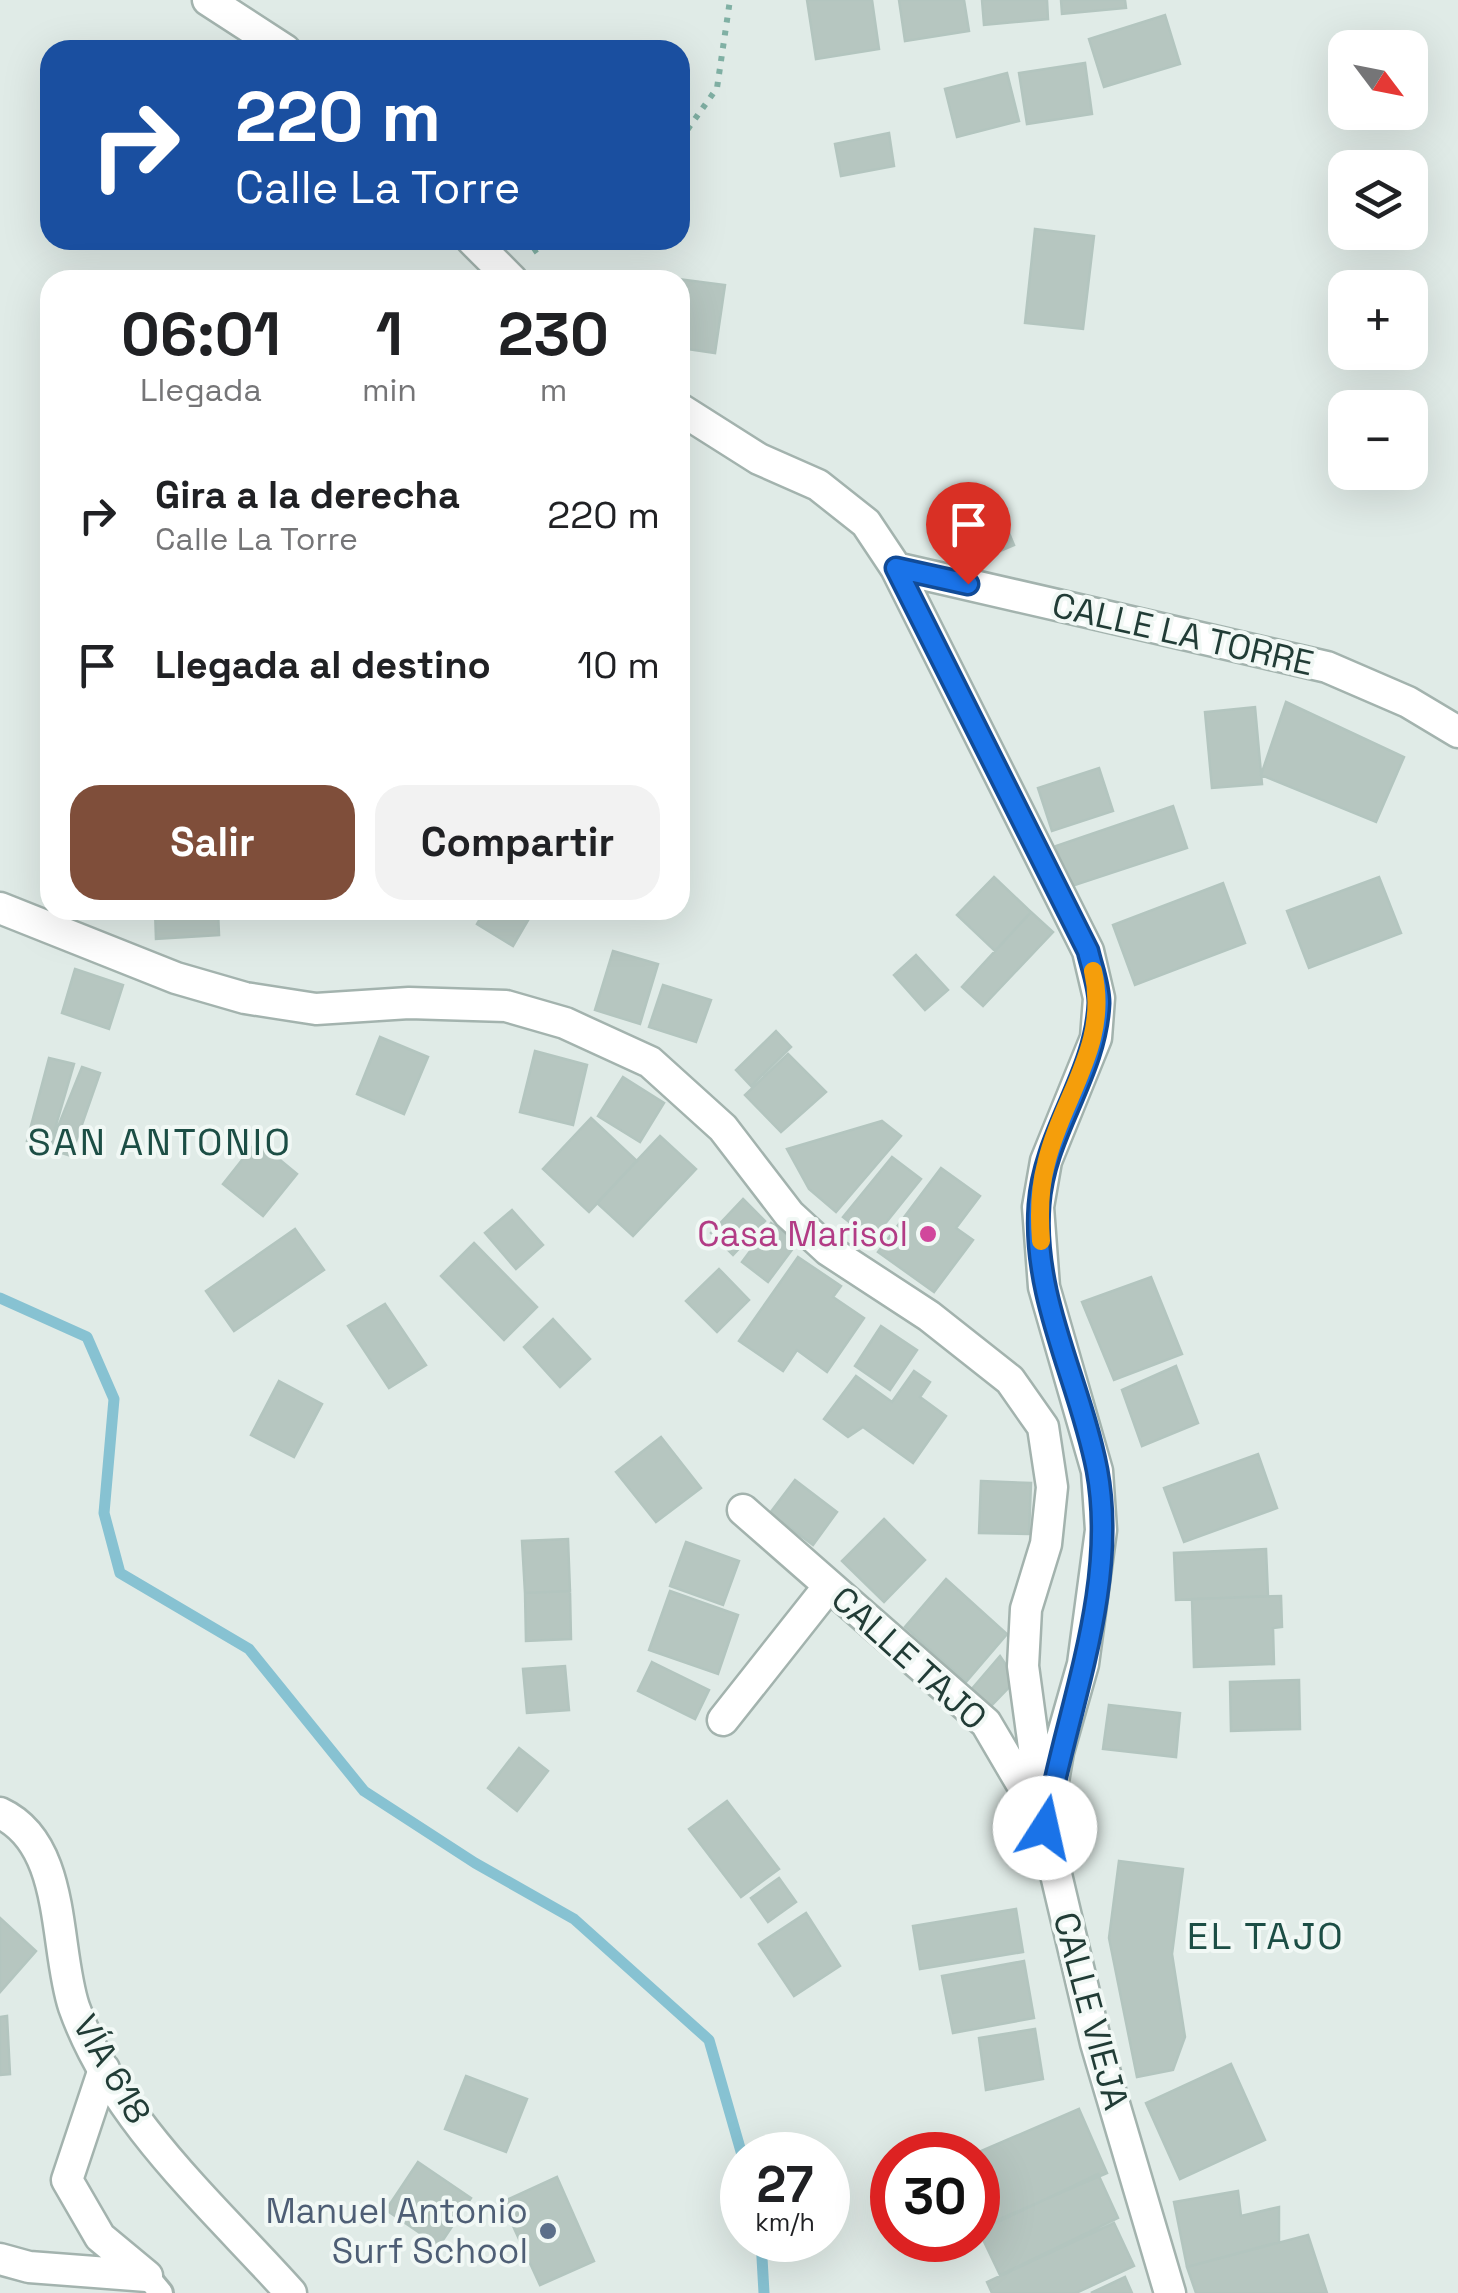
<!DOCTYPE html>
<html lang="es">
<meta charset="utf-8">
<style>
body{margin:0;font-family:"Space Grotesk",sans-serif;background:#f2f2f2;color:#202124;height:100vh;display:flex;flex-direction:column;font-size:38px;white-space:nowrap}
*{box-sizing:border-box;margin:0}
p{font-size:32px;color:#757577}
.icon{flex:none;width:55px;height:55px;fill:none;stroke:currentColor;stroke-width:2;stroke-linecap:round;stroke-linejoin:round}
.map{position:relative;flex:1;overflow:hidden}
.panel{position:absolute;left:40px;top:270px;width:650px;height:650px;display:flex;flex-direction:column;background:#fff;border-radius:30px;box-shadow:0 10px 40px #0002}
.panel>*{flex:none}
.banner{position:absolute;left:40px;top:40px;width:650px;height:210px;border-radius:30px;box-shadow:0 10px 40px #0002;background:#1a4fa0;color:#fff;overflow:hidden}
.needle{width:65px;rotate:122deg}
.tools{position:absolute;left:1328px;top:30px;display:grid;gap:20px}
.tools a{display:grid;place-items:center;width:100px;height:100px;border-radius:20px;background:#fff;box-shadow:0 10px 40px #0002;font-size:50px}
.speed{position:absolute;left:720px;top:2132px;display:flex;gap:20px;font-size:50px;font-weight:700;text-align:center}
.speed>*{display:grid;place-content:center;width:130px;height:130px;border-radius:50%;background:#fff;box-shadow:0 10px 40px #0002;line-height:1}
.speed small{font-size:25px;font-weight:400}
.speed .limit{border:15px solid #d22;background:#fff;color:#111}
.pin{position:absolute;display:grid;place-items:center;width:85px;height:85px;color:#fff;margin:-102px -42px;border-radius:50% 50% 50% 0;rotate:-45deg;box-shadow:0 0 10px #0007}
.pin .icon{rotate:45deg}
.me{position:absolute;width:110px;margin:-55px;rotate:10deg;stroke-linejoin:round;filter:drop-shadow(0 0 8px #0008)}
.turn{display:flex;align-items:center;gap:35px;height:210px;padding:0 30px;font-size:45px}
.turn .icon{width:130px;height:130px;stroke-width:2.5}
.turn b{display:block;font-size:70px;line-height:85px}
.eta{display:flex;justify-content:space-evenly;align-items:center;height:170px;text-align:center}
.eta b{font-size:60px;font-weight:600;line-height:70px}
.button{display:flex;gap:20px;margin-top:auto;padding:20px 30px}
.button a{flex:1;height:115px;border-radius:30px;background:#7f4e3a;color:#fff;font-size:40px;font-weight:600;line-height:115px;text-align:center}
.button a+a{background:#f2f2f2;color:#202124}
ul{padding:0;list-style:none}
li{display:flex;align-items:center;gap:30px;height:150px;padding:0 30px}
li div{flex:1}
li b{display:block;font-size:38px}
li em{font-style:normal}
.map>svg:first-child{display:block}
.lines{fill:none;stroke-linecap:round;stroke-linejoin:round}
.stream{stroke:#87c2d2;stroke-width:11}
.building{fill:#b6c6c0;stroke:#b3c5bf;stroke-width:2.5}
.service-casing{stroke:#a3b3ae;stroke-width:28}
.minor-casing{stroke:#a3b3ae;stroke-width:35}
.tertiary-casing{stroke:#a3b3ae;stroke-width:35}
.path{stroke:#80b0a4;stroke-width:6;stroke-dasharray:5 8;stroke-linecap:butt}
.service{stroke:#fff;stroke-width:22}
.minor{stroke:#fff;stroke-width:30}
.tertiary{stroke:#fff;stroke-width:30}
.route-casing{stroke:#114b97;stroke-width:25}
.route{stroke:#1a73e8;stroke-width:18}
.slow{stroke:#f59e0b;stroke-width:18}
.hotel-dot{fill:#d1479c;stroke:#f1f8f5;stroke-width:4}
.service-dot{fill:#5c6f8a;stroke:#f1f8f5;stroke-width:4}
.labels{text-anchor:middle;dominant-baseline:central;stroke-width:8;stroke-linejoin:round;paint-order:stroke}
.street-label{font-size:35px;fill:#213c36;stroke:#f1f8f5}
.hotel-label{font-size:35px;fill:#b23c85;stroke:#f1f8f5;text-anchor:end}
.service-label{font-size:35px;fill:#4e5e75;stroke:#f1f8f5;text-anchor:end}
.neighbourhood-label{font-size:38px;letter-spacing:2.5px;fill:#1c4e45;stroke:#f1f8f5}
</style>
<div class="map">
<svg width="1458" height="2293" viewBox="0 0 1458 2293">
<rect width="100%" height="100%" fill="#e0ebe7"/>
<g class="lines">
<path class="stream" d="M0,1298L87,1337L114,1399L104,1513L120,1573L249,1649L364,1791L475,1863L574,1919L709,2040L742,2155
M761,2240L764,2293"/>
</g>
<path class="building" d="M807,0H872L879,49L816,59Z
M899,0H964L969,31L905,41Z
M982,0H1047L1048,19L984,25Z
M1061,0H1125L1126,8L1062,14Z
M1165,15L1180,64L1104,87L1089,39Z
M1085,63L1092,114L1027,124L1019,73Z
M1007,73L1019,121L957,137L945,89Z
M889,133L894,166L841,176L835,144Z
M1035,229L1094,236L1083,329L1025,323Z
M678,279L725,285L715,353L680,348Z
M996,502L1014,545L960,568L942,526Z
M1286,702L1404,757L1376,822L1261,775Z
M1255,707L1262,784L1212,788L1205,712Z
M1099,768L1113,811L1052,831L1038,788Z
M1173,806L1187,848L1069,887L1056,846Z
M994,877L1031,912L995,951L957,915Z
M1379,877L1401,933L1309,968L1287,911Z
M1223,883L1245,943L1135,985L1113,925Z
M155,910H218L219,935L156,939Z
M485,910H534L513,946L477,924Z
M1031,912L1053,932L983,1006L962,987Z
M613,951L658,964L640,1024L595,1010Z
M916,955L948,990L925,1010L894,975Z
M75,969L123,985L109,1029L62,1013Z
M663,985L711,1000L696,1042L649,1027Z
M776,1031L791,1047L751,1086L736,1070Z
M380,1037L428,1057L404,1114L357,1094Z
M535,1051L587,1065L573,1125L520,1112Z
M788,1054L826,1092L781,1132L745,1095Z
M49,1058L74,1064L49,1149L27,1141Z
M82,1067L100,1073L71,1156L49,1149Z
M623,1077L664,1103L640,1142L598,1116Z
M591,1118L637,1161L589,1212L543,1169Z
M882,1121L901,1136L836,1212L809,1189L787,1149Z
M660,1136L696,1169L633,1236L597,1203Z
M257,1141L297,1174L263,1216L223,1184Z
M892,1157L921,1179L872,1240L843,1217Z
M941,1168L980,1196L956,1228L973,1240L934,1292L878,1252Z
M743,1199L765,1221L733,1255L711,1233Z
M512,1210L543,1245L516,1269L485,1233Z
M771,1223L797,1243L768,1282L742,1262Z
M295,1229L324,1270L234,1331L206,1291Z
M474,1243L537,1307L504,1340L441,1276Z
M798,1257L841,1286L833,1297L864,1318L827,1372L797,1350L783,1371L739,1341Z
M719,1269L749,1300L717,1332L686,1301Z
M1151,1277L1182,1354L1114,1380L1082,1302Z
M385,1304L426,1365L389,1388L348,1326Z
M553,1319L590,1359L560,1387L524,1347Z
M881,1326L917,1350L890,1390L855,1366Z
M1176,1366L1198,1423L1142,1446L1122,1390Z
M914,1371L930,1382L920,1397L946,1416L913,1463L863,1427L848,1437L824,1419L856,1376L892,1402Z
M279,1381L322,1404L294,1457L251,1435Z
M661,1437L701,1488L656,1522L616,1472Z
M1258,1454L1277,1508L1184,1542L1164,1488Z
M795,1480L837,1512L813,1545L770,1513Z
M981,1481L1031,1483L1029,1534L979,1533Z
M884,1519L925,1560L884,1602L842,1561Z
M568,1539L570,1591L525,1593L522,1541Z
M686,1542L739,1561L723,1605L670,1586Z
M1266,1549L1268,1596L1176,1600L1174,1553Z
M946,1579L1007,1634L966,1682L905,1627Z
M570,1591L571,1639L526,1641L525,1593Z
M670,1591L738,1615L718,1674L649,1650Z
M1281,1596L1282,1627L1273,1628L1274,1664L1194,1667L1192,1599Z
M1000,1656L1016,1680L990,1707L970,1691Z
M652,1662L709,1690L695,1719L638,1691Z
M565,1666L569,1710L527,1713L523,1669Z
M1299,1680L1300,1729L1231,1731L1230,1682Z
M1109,1705L1180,1713L1176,1757L1103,1749Z
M519,1748L548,1771L517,1811L488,1788Z
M727,1801L779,1869L741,1897L689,1829Z
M1119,1861L1183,1869L1172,1954L1185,2037L1173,2070L1137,2077L1109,1938Z
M779,1878L796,1902L768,1922L751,1898Z
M1016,1909L1023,1952L920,1969L913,1926Z
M806,1913L840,1966L794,1996L759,1944Z
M0,1918L36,1951L0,1992Z
M1024,1961L1034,2018L953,2033L942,1976Z
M7,2016L10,2074L0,2075V2017Z
M1035,2029L1043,2079L986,2090L979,2038Z
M1231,2064L1265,2140L1180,2179L1146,2103Z
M466,2076L527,2099L506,2152L445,2129Z
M1079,2109L1107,2173L995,2221L978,2178V2155H972Z
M418,2162L471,2198L439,2246L386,2210Z
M1098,2174L1118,2218L1000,2275L979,2231Z
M557,2177L594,2261L540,2285L502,2202Z
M1238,2191L1241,2216L1279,2207V2242L1187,2267L1174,2202Z
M1114,2223L1134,2266L1076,2293H992L987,2282Z
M1308,2235L1327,2293H1196L1187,2267Z
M1125,2277L1132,2293H1091Z"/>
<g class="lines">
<defs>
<path id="service" d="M147,2276L161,2293"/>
<path id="minor" d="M208,0L285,50
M472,240L512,280
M680,409L759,459L818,485L866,523L896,568L1088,951L1099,998L1096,1038L1046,1161L1038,1207L1044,1287L1097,1471L1101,1530L1083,1664L1058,1752L1045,1828L1096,2043L1170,2293
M896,568L1327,667L1408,702L1458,732
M0,908L176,978L245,998L316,1009L409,1003L506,1006L565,1023L650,1062L723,1128L789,1214L828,1250L929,1316L1010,1380L1043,1427L1052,1487L1046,1544L1026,1609L1023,1666L1041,1799
M743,1510L986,1723L1033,1803
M723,1720L829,1586
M0,2259L29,2267L147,2276L100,2237L67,2180L104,2069"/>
<path id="tertiary" d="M0,1813C67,1844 54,1947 74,2007C114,2120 213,2206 291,2293"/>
</defs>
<use href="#service" class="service-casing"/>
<use href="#minor" class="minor-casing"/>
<use href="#tertiary" class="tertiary-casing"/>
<path class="path" d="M680,140L717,88L730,0
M533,252L550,240"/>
<use href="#service" class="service"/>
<use href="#minor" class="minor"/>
<use href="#tertiary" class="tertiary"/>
</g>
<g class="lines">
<defs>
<path id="route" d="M968,584L896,568L1088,951C1092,968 1099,986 1099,1003C1096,1075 1044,1133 1039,1205C1032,1298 1080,1381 1097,1470C1119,1589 1065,1713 1045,1828"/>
</defs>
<use href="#route" class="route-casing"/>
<use href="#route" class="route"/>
<path class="slow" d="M1041,1241C1039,1215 1039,1190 1046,1164C1062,1096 1110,1045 1093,971"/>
</g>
<circle class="hotel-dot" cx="928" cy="1234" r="10"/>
<circle class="service-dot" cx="548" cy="2231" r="10"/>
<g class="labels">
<g class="street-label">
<text transform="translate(1183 634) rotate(13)">CALLE LA TORRE</text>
<text transform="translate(909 1658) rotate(42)">CALLE TAJO</text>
<text transform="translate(1091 2011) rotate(75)">CALLE VIEJA</text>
<text transform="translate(112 2069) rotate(60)">VÍA 618</text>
</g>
<g class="hotel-label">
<text x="908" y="1234">Casa Marisol</text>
</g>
<g class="service-label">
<text x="528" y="2211">Manuel Antonio<tspan x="528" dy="40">Surf School</tspan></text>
</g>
<g class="neighbourhood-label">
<text x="160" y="1142">SAN ANTONIO</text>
<text x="1266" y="1936">EL TAJO</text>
</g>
</g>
</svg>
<div class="tools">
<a><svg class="needle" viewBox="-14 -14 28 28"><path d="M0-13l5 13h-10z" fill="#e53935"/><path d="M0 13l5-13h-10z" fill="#757577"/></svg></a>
<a><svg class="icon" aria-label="layers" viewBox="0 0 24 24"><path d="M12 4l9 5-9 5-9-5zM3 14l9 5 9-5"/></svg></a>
<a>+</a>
<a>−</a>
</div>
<div class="speed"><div>27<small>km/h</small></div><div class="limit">30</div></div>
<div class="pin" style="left:968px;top:584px;background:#d93025"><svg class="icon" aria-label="arrive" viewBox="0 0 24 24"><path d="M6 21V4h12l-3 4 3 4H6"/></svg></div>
<svg class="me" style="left:1045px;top:1828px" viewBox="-20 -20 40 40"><circle r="19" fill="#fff"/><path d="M0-13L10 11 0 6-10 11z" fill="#1a73e8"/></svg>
<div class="banner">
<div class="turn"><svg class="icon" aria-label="right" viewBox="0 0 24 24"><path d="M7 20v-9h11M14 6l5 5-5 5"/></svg><div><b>220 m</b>Calle La Torre</div></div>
</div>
<section class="panel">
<div class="eta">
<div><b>06:01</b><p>Llegada</p></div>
<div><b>1</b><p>min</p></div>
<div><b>230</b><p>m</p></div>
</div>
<ul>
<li><svg class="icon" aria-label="right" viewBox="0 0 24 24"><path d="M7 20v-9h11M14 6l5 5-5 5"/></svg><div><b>Gira a la derecha</b><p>Calle La Torre</p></div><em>220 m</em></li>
<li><svg class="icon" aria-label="arrive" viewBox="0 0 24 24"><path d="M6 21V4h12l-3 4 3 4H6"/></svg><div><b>Llegada al destino</b></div><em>10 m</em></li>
</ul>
<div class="button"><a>Salir</a><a>Compartir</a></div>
</section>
</div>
